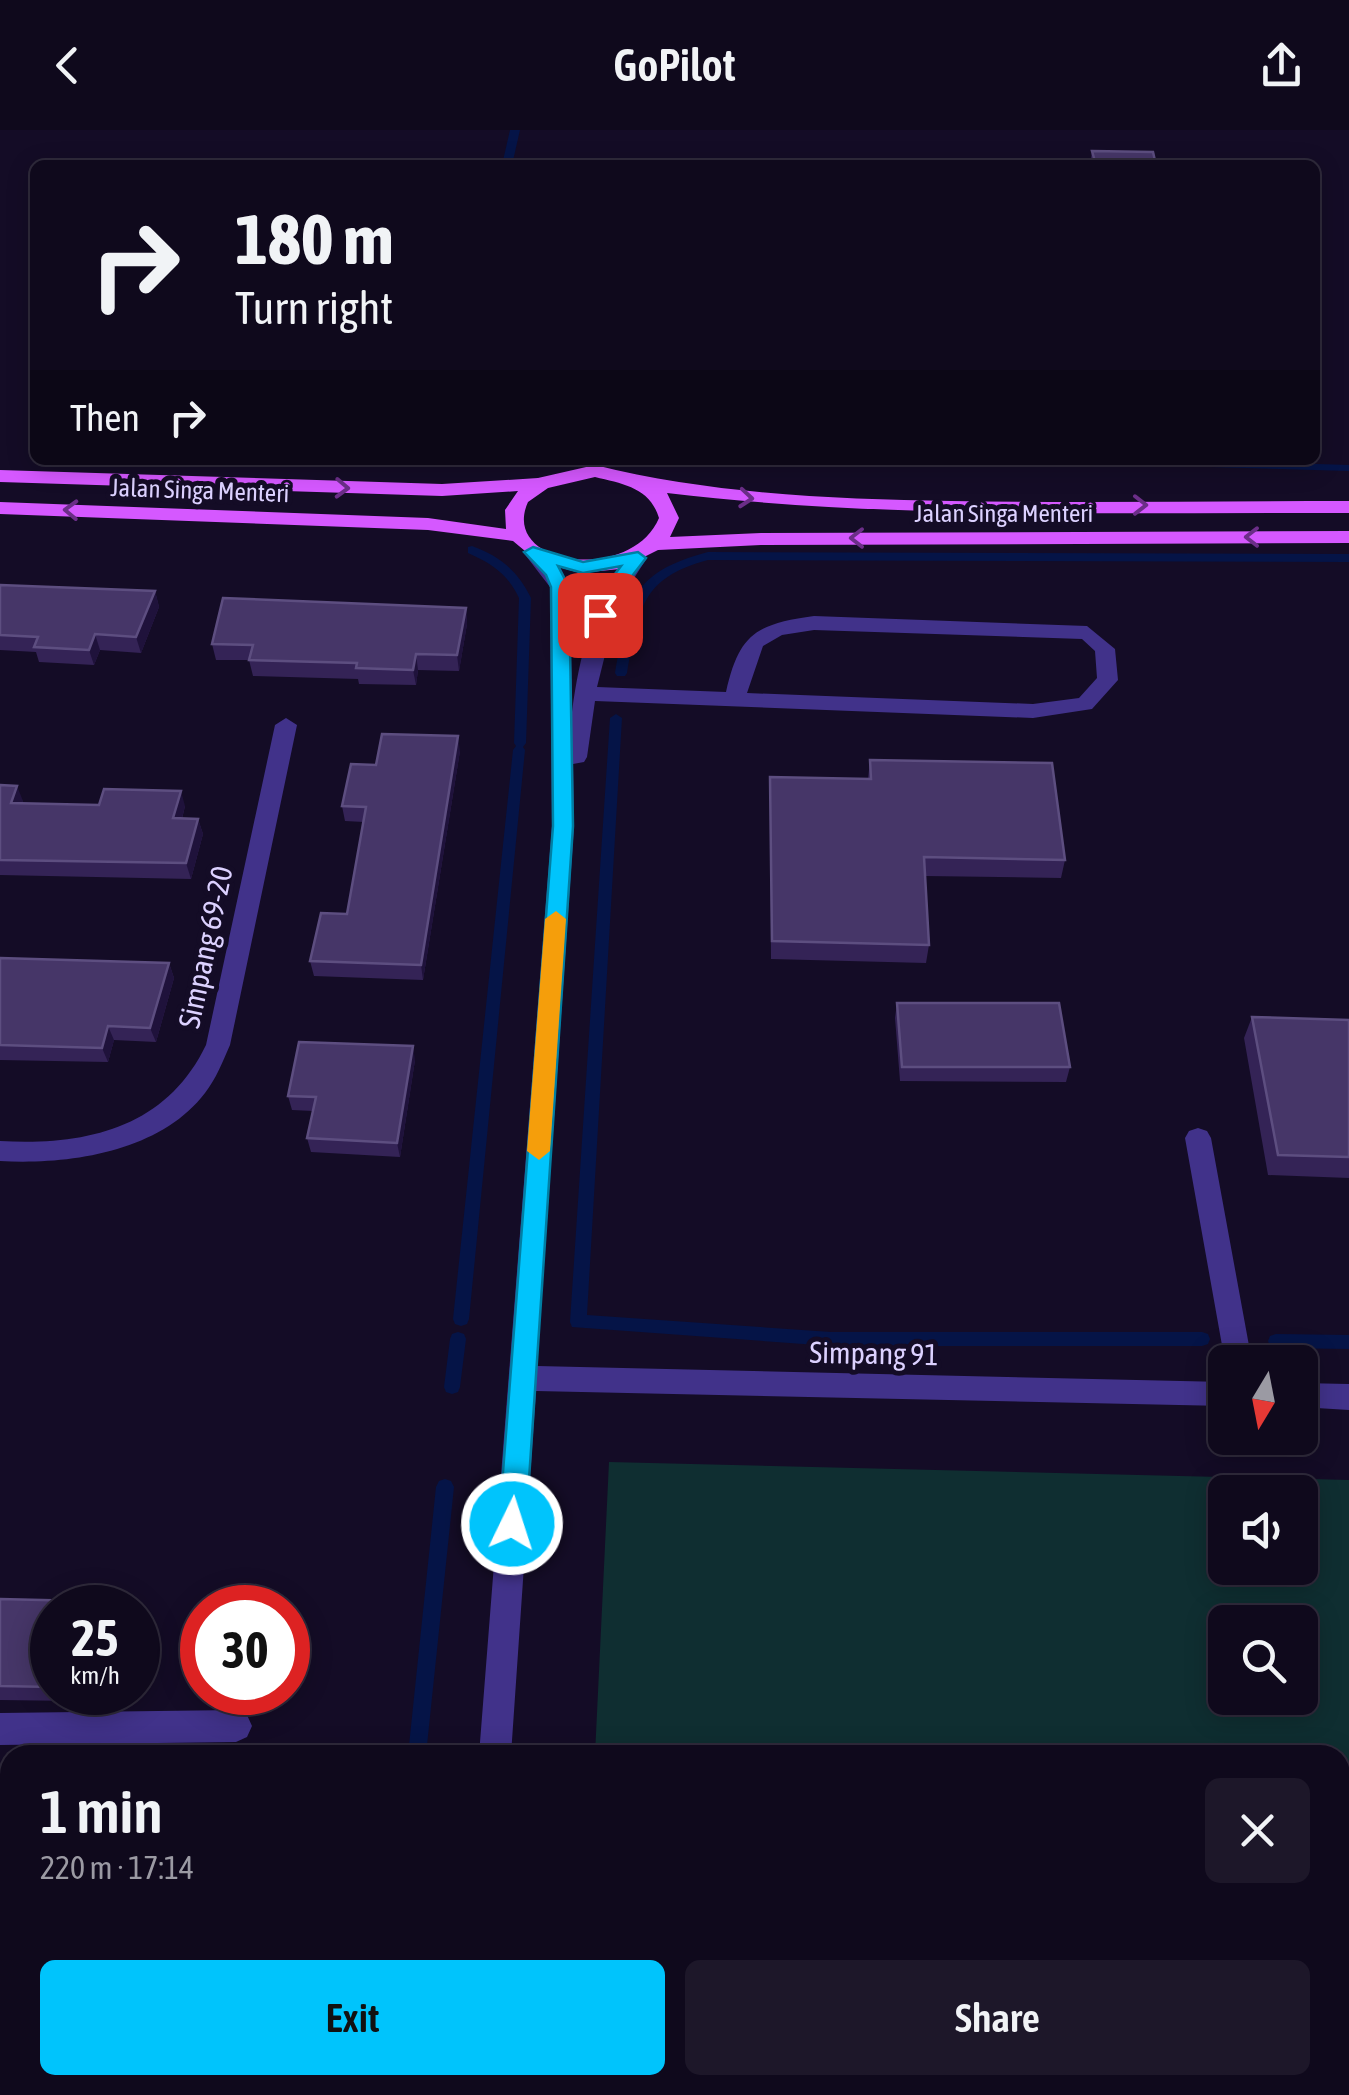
<!DOCTYPE html>
<meta charset="utf-8">
<style>
body{margin:0;font-family:"Asap Condensed",sans-serif;background:#1d1729;color:#f1f3f6;height:100vh;display:flex;flex-direction:column;font-size:38px;white-space:nowrap}
*{box-sizing:border-box;margin:0}
p{font-size:32px;color:#9b9aa3}
.icon{flex:none;width:55px;height:55px;fill:none;stroke:currentColor;stroke-width:2;stroke-linecap:round;stroke-linejoin:round}
.map{position:relative;flex:1;overflow:hidden}
.details{position:absolute;left:0px;top:1615px;width:1350px;height:350px;display:flex;flex-direction:column;background:#0f091c;border-radius:30px 30px 0 0;box-shadow:0 5px 25px #0003,0 0 0 2px #2f2a3b}
.details>*{flex:none}
.banner{position:absolute;left:30px;top:30px;width:1290px;height:305px;border-radius:15px;box-shadow:0 5px 25px #0003,0 0 0 2px #2f2a3b;background:#0f091c;color:#f1f3f6;overflow:hidden}
.needle{width:65px;rotate:190deg}
.fabs{position:absolute;left:1208px;top:1215px;display:grid;gap:20px}
.fabs a{display:grid;place-items:center;width:110px;height:110px;border-radius:15px;background:#0f091c;box-shadow:0 5px 25px #0003,0 0 0 2px #2f2a3b;font-size:50px}
.speed{position:absolute;left:30px;top:1455px;display:flex;gap:20px;font-size:50px;font-weight:700;text-align:center}
.speed>*{display:grid;place-content:center;width:130px;height:130px;border-radius:50%;background:#0f091c;box-shadow:0 5px 25px #0003,0 0 0 2px #2f2a3b;line-height:1}
.speed small{font-size:25px;font-weight:400}
.speed .limit{border:15px solid #d22;background:#fff;color:#111}
.pin{position:absolute;display:grid;place-items:center;width:85px;height:85px;color:#fff;margin:-42px;border-radius:20px;box-shadow:0 5px 15px #0006}
.me{position:absolute;width:110px;margin:-55px;rotate:4deg;stroke-linejoin:round;filter:drop-shadow(0 0 8px #0008)}
.turn{display:flex;align-items:center;gap:35px;height:210px;padding:0 40px;font-size:45px}
.turn .icon{width:130px;height:130px;stroke-width:2.5}
.turn b{display:block;font-size:70px;line-height:85px}
.then{display:flex;align-items:center;height:95px;padding:0 40px;background:#0003;gap:20px;font-size:38px}
.round{display:grid;place-items:center;flex:none;width:105px;height:105px;border-radius:15px;background:#1d1729}
.overview{display:flex;align-items:center;justify-content:space-between;height:170px;padding:0 40px}
h1{font-size:60px;font-weight:600;line-height:75px}
.action{display:flex;gap:20px;margin-top:auto;padding:20px 40px}
.action a{flex:1;height:115px;border-radius:15px;background:#00c4fc;color:#111;font-size:40px;font-weight:600;line-height:115px;text-align:center}
.action a+a{background:#1d1729;color:#f1f3f6}
header{display:flex;justify-content:space-between;align-items:center;height:130px;padding:0 40px;background:#0f091c;font-size:45px;font-weight:600}
.map>svg:first-child{display:block}
.green{fill:#0f2e31;fill-rule:evenodd}
.lines{fill:none;stroke-linecap:round;stroke-linejoin:round}
.stream{fill:#051447;fill-rule:evenodd}
.minor{fill:#41328a;fill-rule:evenodd}
.major{fill:#d558ff;fill-rule:evenodd}
.wall{fill:#342356}
.shaded-wall{fill:#1f123b}
.building{fill:#463668;stroke:#5d4e80;stroke-width:2.5}
.oneway{stroke:#6b2e88}
.route{fill:#00c4fc;stroke:#007fa4;stroke-width:2.5}
.slow{fill:#f59e0b}
.labels{text-anchor:middle;dominant-baseline:central;stroke-width:10;stroke-linejoin:round;paint-order:stroke}
.far-street-label{font-size:25px;fill:#dcd1ff;stroke:#140c26}
.street-label{font-size:30px;fill:#dcd1ff;stroke:#140c26}
</style>
<header><svg class="icon" aria-label="back" viewBox="0 0 24 24"><path d="M15 5l-7 7 7 7"/></svg>GoPilot<svg class="icon" aria-label="share" viewBox="0 0 24 24"><path d="M12 15V3M7 8l5-5 5 5M5 13v7h14v-7"/></svg></header>
<div class="map">
<svg width="1349" height="1965" viewBox="0 0 1349 1965">
<rect width="100%" height="100%" fill="#140c26"/>
<path class="green" d="M609,1332L1349,1350V1965H578L579,1955H1340V1625H595ZM1225,1362H1300V1438H1225ZM1225,1492H1300V1568H1225Z"/>
<g class="lines">
<path class="stream" d="M510,0H520L512,35H502Z
M479,330H491V331L485,334Z
M1067,330H1189L1349,335V341L1073,333Z
M472,416C500,426 518,441 531,468L526,613L523,617L525,620L469,1189L467,1194L461,1196L455,1194L453,1189L513,620L516,616L514,613L519,468C508,444 491,433 468,423V417Z
M708,422L1349,424V432L708,430C640,448 639,480 627,543L625,546H617L615,543C629,470 630,443 708,422Z
M616,584L622,588L587,1185L831,1202H1202L1208,1204L1210,1209L1208,1214L1202,1216H831L572,1197L570,1192L610,588Z
M458,1202L464,1204L466,1209L460,1257L458,1262L452,1264L446,1262L444,1257L450,1209L452,1204Z
M1276,1204L1349,1205V1219L1276,1218L1270,1216L1268,1211L1270,1206Z
M445,1349L451,1351L454,1357L426,1625H408L436,1357L439,1351Z
M373,1955H393L392,1965H372Z"/>
<path class="minor" d="M533,416L561,439L570,457L572,582C580,522 593,472 630,424L637,422L647,428L618,473L597,557L726,562C739,504 756,494 814,486L1087,496L1115,519L1118,550L1092,579L1033,588L595,571L587,627L584,632L573,634L574,696L537,1236L1225,1252V1276L536,1261L511,1625H479L552,696L550,457L523,422ZM814,500L1082,509L1095,521L1097,548L1079,568L1033,574L747,563L763,516L782,505Z
M286,588L297,595L230,915C223,931 216,949 205,963C160,1022 69,1035 0,1031V1011C86,1016 166,998 206,915L275,595Z
M1198,998L1207,1001L1211,1008L1252,1232H1225L1185,1008L1189,1001Z
M1300,1253L1349,1254V1280L1300,1277Z
M236,1580L247,1585L252,1596L247,1607L236,1612L0,1615V1583Z
M453,1955H487V1965H453Z"/>
<path class="major" d="M595,335C711,364 832,369 951,371C1084,373 1216,371 1349,371V383C1121,382 894,390 667,363L679,388L670,407L761,403L1349,401V413L761,415L658,420L620,439L580,443L537,431L513,411L428,400L0,384V372L428,388L506,399L505,380L518,361L442,366L0,352V340L442,354L538,348ZM595,347C624,354 650,358 659,388C631,454 499,436 528,372L548,358Z"/>
</g>
<path class="wall" d="M1092,21L1156,35H1090Z
M0,455L155,461L159,477L141,523L100,520L94,535L39,532L36,522L0,520Z
M466,478L467,494L459,541L418,540L416,555L359,554L358,549L253,546L249,530H216L212,514Z
M460,621L423,850L314,846L310,831L347,784L364,692L345,691L342,676L376,635Z
M870,630L1065,730L1061,748L925,746L929,815L926,833L771,829L770,647L868,649Z
M0,655L23,671L22,674L185,676L182,689H198L203,704L191,749L0,745Z
M0,828L169,833L174,848L156,912L114,910L108,932L0,930Z
M897,873L1070,937L1066,952L900,951L895,888Z
M1252,887L1349,890V1048L1268,1045L1244,908Z
M415,930L400,1027L311,1022L307,1008L313,981L292,980L288,966Z
M0,1469L83,1471L87,1478H52V1562H76L74,1571L0,1570Z"/>
<path class="shaded-wall" d="M155,461L159,477L141,523L136,507Z
M466,478L467,494L459,541L457,525Z
M95,504L100,520L94,535L89,520Z
M416,524L418,540L416,555L413,540Z
M458,606L460,621L423,850L421,835Z
M17,656L23,671L17,689L11,673Z
M181,661L185,676L178,704L173,688Z
M198,689L203,704L191,749L186,733Z
M169,833L174,848L156,912L150,898Z
M108,896L114,910L108,932L102,918Z
M413,916L415,930L400,1027L397,1013Z
M68,1562H76L74,1571Z
M102,1955H119L117,1965H101Z"/>
<path class="building" d="M1092,21L1153,22L1156,35H1096Z
M0,455L155,461L136,507L95,504L89,520L34,517L38,507L0,505Z
M223,468L466,478L457,525L416,524L413,540L356,538L357,533L249,530L253,515L212,514Z
M382,604L458,606L421,835L310,831L321,783L347,784L366,677L342,676L351,634L376,635Z
M870,630L1052,633L1065,730L924,727L929,815L772,811L770,647L871,649Z
M0,655L17,656L11,673L99,675L104,659L181,661L173,688L198,689L186,733L0,730Z
M0,828L169,833L150,898L108,896L102,918L0,915Z
M897,873H1059L1070,937H902Z
M1252,887L1349,890V1027L1278,1025Z
M299,912L413,916L397,1013L307,1008L316,967L288,966Z
M0,1469L83,1471L82,1478H52V1557L0,1556Z
M0,1636H10V1955H102L101,1965H0Z"/>
<defs><path id="oneway-chevron" d="M-2-3.5L2.5 0L-2 3.5" fill="none" stroke-width="1.6" stroke-linecap="round" stroke-linejoin="round" transform="scale(2.5)"/></defs>
<g class="oneway">
<use href="#oneway-chevron" transform="translate(342 358) rotate(2)"/>
<use href="#oneway-chevron" transform="translate(746 368) rotate(5)"/>
<use href="#oneway-chevron" transform="translate(1140 375)"/>
<use href="#oneway-chevron" transform="translate(71 380) rotate(-178)"/>
<use href="#oneway-chevron" transform="translate(1252 407) rotate(180)"/>
<use href="#oneway-chevron" transform="translate(857 408) rotate(-180)"/>
</g>
<path class="route" d="M533,417L583,432L638,422L646,428L616,467L607,489L600,491L591,485L598,466L621,436L583,443L558,436L569,457L573,696L526,1394L522,1403L512,1407L503,1403L499,1394L553,696L551,457L546,445L524,422Z"/>
<path class="slow" d="M556,781L566,789L550,1021L539,1030L527,1021L545,789Z"/>
<g class="labels">
<g class="far-street-label">
<text transform="translate(200 360) rotate(2)">Jalan Singa Menteri</text>
<text x="1004" y="383">Jalan Singa Menteri</text>
</g>
<g class="street-label">
<text transform="translate(205 817) rotate(-78)">Simpang 69-20</text>
<text transform="translate(874 1223) rotate(1)">Simpang 91</text>
</g>
</g>
</svg>
<div class="fabs">
<a><svg class="needle" viewBox="-14 -14 28 28"><path d="M0-13l5 13h-10z" fill="#e53935"/><path d="M0 13l5-13h-10z" fill="#9b9aa3"/></svg></a>
<a><svg class="icon" aria-label="sound" viewBox="0 0 24 24"><path d="M4 9h4l5-4v14l-5-4H4zM17 9q2 3 0 6"/></svg></a>
<a><svg class="icon" aria-label="search" viewBox="0 0 24 24"><circle cx="10" cy="10" r="6"/><path d="M15 15l6 6"/></svg></a>
</div>
<div class="speed"><div>25<small>km/h</small></div><div class="limit">30</div></div>
<div class="pin" style="left:600px;top:485px;background:#d93025"><svg class="icon" aria-label="arrive" viewBox="0 0 24 24"><path d="M6 21V4h12l-3 4 3 4H6"/></svg></div>
<svg class="me" style="left:512px;top:1394px" viewBox="-20 -20 40 40"><circle r="17" fill="#00c4fc" stroke="#fff" stroke-width="3"/><path d="M0-11L8 9 0 5-8 9z" fill="#fff"/></svg>
<div class="banner">
<div class="turn"><svg class="icon" aria-label="right" viewBox="0 0 24 24"><path d="M7 20v-9h11M14 6l5 5-5 5"/></svg><div><b>180 m</b>Turn right</div></div>
<div class="then">Then<svg class="icon" aria-label="right" viewBox="0 0 24 24"><path d="M7 20v-9h11M14 6l5 5-5 5"/></svg></div>
</div>
<section class="details">
<div class="overview"><div><h1>1 min</h1><p>220 m · 17:14</p></div><a class="round"><svg class="icon" aria-label="close" viewBox="0 0 24 24"><path d="M6 6l12 12M18 6L6 18"/></svg></a></div>
<div class="action"><a>Exit</a><a>Share</a></div>
</section>
</div>
